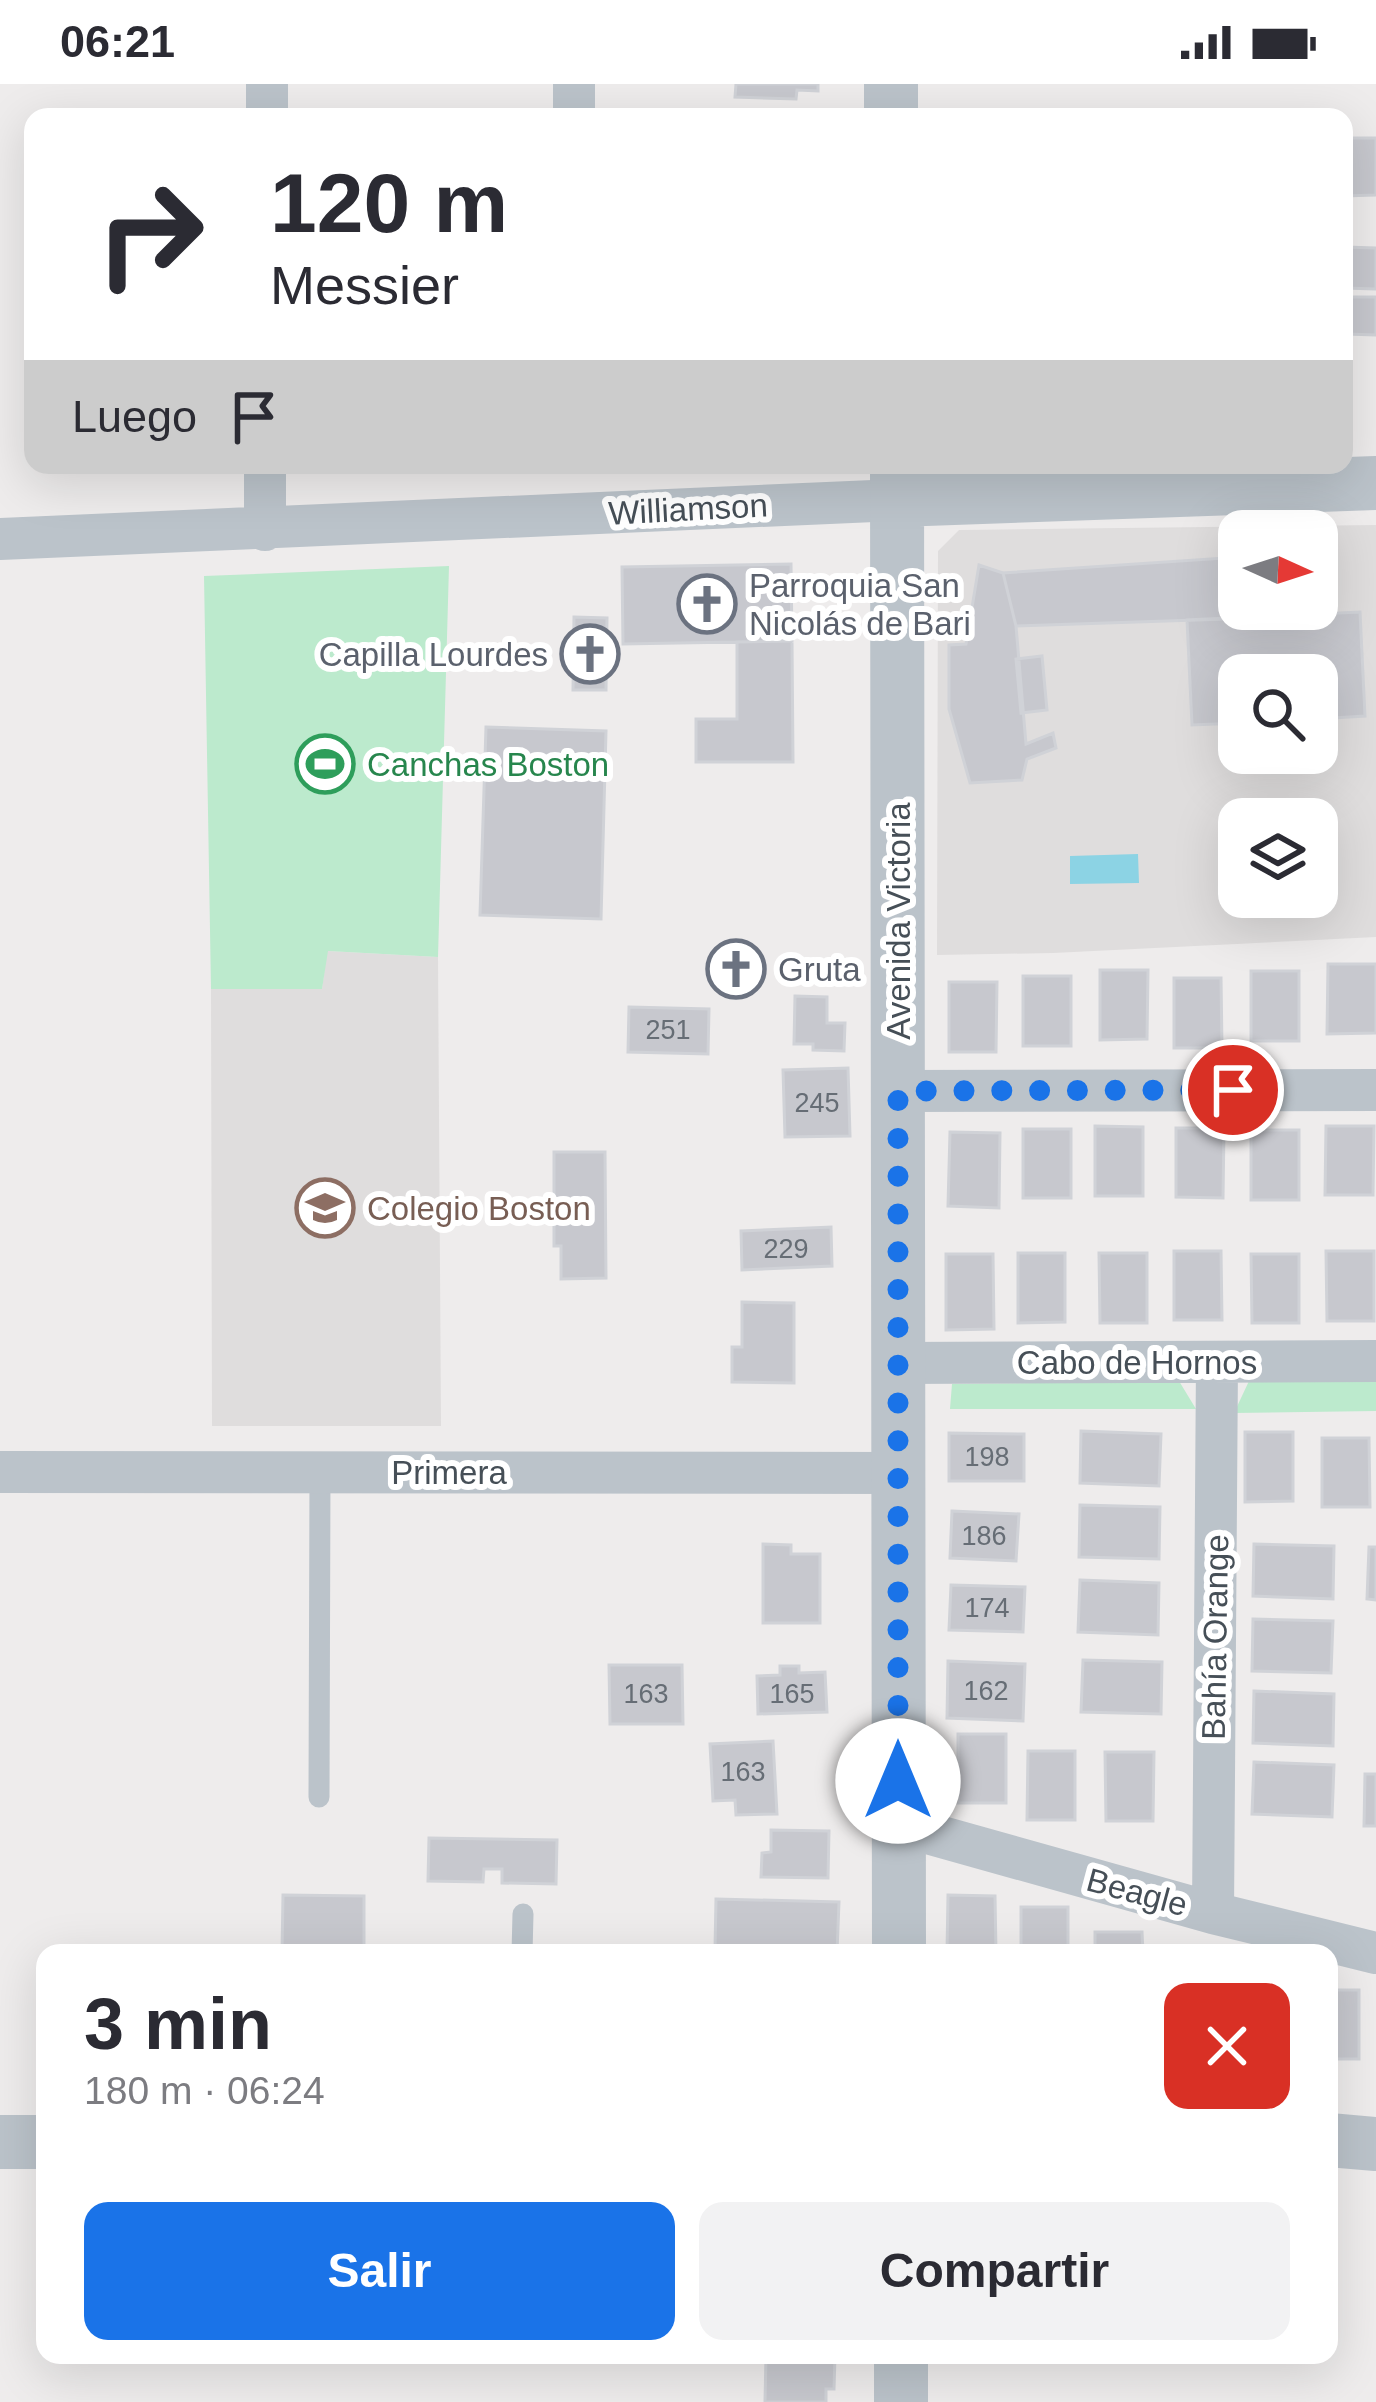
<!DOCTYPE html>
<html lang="es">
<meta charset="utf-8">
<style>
body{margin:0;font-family:Arial,sans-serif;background:#f2f2f3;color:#2b2b33;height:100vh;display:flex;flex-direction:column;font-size:45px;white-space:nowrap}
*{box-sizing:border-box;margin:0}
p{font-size:39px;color:#7c7c81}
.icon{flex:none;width:66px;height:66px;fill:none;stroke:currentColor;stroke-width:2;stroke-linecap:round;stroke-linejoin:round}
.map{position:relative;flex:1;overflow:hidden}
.details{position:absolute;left:36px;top:1860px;width:1302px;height:420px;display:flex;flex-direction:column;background:#fff;border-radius:24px;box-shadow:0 12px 48px #0002}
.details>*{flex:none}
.top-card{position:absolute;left:24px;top:24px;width:1329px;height:366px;border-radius:24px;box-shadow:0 12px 48px #0002;background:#fff;color:#2b2b33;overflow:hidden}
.needle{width:78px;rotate:93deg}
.controls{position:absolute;left:1218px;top:426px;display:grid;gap:24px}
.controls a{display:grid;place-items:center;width:120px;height:120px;border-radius:24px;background:#fff;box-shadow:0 12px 48px #0002;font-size:60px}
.pin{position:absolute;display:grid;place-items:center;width:102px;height:102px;color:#fff;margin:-51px;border:6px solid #fff;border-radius:50%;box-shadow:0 3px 12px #0007}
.me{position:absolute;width:132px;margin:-66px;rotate:0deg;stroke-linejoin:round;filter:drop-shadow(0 0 9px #0008)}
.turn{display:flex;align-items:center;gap:42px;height:252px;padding:0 48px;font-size:54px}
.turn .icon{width:156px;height:156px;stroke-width:2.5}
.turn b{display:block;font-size:84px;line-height:102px}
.then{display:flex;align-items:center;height:114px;padding:0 48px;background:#0003;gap:24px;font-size:45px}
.round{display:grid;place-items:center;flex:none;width:126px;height:126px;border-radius:24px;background:#f2f2f3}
.head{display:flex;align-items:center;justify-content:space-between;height:204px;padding:0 48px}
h1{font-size:72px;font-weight:800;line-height:90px}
.cta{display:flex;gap:24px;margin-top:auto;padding:24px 48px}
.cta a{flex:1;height:138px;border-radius:24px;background:#1a73e8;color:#fff;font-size:48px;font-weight:800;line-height:138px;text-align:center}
.cta a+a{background:#f2f2f3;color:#2b2b33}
.status{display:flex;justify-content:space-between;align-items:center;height:84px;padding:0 60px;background:#fff;direction:ltr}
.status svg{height:33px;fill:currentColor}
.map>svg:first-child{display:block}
.education{fill:#dfdddd;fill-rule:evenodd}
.green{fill:#bceacd}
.water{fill:#8cd3e4}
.building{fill:#c7c8ce;stroke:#d0d2d7;stroke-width:3}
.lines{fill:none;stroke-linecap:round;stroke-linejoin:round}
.service{stroke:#bbc3ca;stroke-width:21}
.minor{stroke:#bbc3ca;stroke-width:42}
.tertiary{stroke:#bbc3ca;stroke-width:54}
.route{stroke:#1a73e8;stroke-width:21;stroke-dasharray:0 37.8}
.labels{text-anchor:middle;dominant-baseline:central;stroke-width:12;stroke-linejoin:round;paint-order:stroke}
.number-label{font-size:27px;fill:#666d75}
.street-label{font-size:33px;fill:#464f57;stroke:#fff}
.worship-label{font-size:33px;fill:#5b616d;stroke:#fff;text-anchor:start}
.leisure-label{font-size:33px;fill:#27864d;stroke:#fff;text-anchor:start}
.education-label{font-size:33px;fill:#785e54;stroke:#fff;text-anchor:start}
</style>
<div class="status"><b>06:21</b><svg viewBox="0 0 49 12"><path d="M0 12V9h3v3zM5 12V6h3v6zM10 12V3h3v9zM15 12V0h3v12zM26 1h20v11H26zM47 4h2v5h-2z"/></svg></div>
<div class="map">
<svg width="1376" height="2318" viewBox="0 0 1376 2318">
<rect width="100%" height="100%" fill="#eeecec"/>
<path class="education" d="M1376,441V853L1053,869L937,871L938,467L959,446ZM1239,447H1317V525H1239ZM1239,591H1317V669H1239ZM1239,735H1317V813H1239Z
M327,867L438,873L441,1342H212L211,905H322Z"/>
<path class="green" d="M449,482L438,873L328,867L322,905H211L204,492Z
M1376,1296V1327L1234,1329L1249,1297Z
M1179,1297L1196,1325H950L952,1300Z"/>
<path class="water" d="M1138,770L1139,799L1070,800V772Z"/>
<path class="building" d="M736,0H818V7L797,6L796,15L735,13Z
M1344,54H1376V111L1344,112Z
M1345,163L1376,164V205L1345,204Z
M1348,213H1376V251L1347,250Z
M1239,473V525H1284V533L1016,542L1003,489Z
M791,480L792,557L623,560L622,483Z
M979,481L1003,489L1016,542L1026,660L1053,649L1056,664L1027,675L1022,696L970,699L949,625V561L966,560Z
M1360,528L1365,632L1317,635V591H1239V639L1192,641L1187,536Z
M574,533L607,534L606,606H573Z
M792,557L793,678H696V635H737V558Z
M1042,572L1047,626L1021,629L1016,575Z
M486,643L606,647L601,835L480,831Z
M1328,880H1376V949L1327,950Z
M1100,886H1148L1147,955L1100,956Z
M1251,887H1299V957H1251Z
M1023,892H1071V962H1023Z
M1174,894H1221L1222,964H1174Z
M949,898H997L996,968H949Z
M795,912L827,913V939H845L844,967L813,966V960H794Z
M629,923L709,925L708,970L628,968Z
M848,984L850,1052L785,1053L783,986Z
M1095,1042L1143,1043V1112H1095Z
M1326,1042H1374L1373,1111H1325Z
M1176,1044H1224L1223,1114L1176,1113Z
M1023,1045H1071V1114H1023Z
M1251,1046H1299V1116H1251Z
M950,1048L1000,1049L999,1124L948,1122Z
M554,1068H605L606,1194L561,1195V1162H554Z
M831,1143L832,1182L742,1186L741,1147Z
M1174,1167H1221L1222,1236H1174Z
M1326,1167H1374V1237H1327Z
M1018,1169H1065V1238L1018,1239Z
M1099,1169H1147V1239H1100Z
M946,1170H993L994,1245L946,1246Z
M1251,1170H1299V1239H1252Z
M742,1218L794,1219V1299L732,1298V1263H742Z
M1081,1347L1161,1350L1159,1402L1080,1399Z
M1245,1348H1293V1417L1245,1418Z
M949,1349L1024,1350V1397H949Z
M1322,1354H1369L1370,1423H1322Z
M1080,1421L1160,1423L1159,1475L1079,1473Z
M952,1427L1019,1430L1016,1477L950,1474Z
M763,1460L791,1461V1470H820V1539H763Z
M1254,1460L1334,1462L1333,1515L1253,1512Z
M1369,1463H1376V1516L1367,1515Z
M1080,1496L1159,1499L1158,1551L1078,1548Z
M951,1501L1025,1503L1023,1548L949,1546Z
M1253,1535L1333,1537L1331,1589L1252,1587Z
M1083,1576L1162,1578L1161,1630L1081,1628Z
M948,1577L1025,1580L1023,1637L947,1634Z
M609,1581H682L683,1640H610Z
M780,1582H799V1589L825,1588L827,1628L758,1630L757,1592L780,1591Z
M1254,1607L1334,1610L1333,1662L1253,1659Z
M958,1650H1006V1719H958Z
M773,1657L777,1730L736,1731L735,1716L713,1717L710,1660Z
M1028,1667H1075V1736H1027Z
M1105,1668H1154L1153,1737H1106Z
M1254,1678L1334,1681L1332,1733L1252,1730Z
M1365,1690H1376V1742H1364Z
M771,1746L829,1747L828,1794L761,1793L762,1769L771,1768Z
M429,1754L557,1756L556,1800L502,1799V1785H484L483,1798L428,1797Z
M283,1811L364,1812V1869H282Z
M948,1811L995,1812L996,1869H947Z
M716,1815L839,1818L837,1868L715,1865Z
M1021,1823H1068V1869H1021Z
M1095,1848H1142L1143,1869H1095Z
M1329,1906H1359V1975H1329Z
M766,2271L835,2272L834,2305H826V2318H765Z"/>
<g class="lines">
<path class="service" d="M319,1713L320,1388
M522,1869L523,1830"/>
<path class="minor" d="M267,0V33
M574,0V33
M265,446V381
M0,455L897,416
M898,1007L1376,1006
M898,1279L1376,1277
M0,1388L898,1389
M899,1741L1213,1829L1376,1869
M1213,1829L1217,1278"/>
<path class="tertiary" d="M891,0V33
M897,381L899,1869
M897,416L1376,399
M1329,2056L1376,2060
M0,2058H45
M901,2318V2271"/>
</g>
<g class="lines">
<path class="route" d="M898,1697V1007L1233,1006"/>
</g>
<defs>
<symbol id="church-ring" viewBox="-11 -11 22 22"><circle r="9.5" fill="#fff" stroke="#6b7280" stroke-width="1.5"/><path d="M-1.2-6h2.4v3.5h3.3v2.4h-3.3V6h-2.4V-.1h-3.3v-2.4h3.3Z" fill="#6b7280"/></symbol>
<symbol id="stadium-ring" viewBox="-11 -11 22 22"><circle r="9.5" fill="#fff" stroke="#2e9e5b" stroke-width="1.5"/><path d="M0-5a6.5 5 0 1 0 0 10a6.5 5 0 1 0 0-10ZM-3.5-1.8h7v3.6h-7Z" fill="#2e9e5b"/></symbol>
<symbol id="school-ring" viewBox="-11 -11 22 22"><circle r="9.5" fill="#fff" stroke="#8d6e63" stroke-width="1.5"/><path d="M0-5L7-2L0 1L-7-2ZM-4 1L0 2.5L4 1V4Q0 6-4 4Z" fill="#8d6e63"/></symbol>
</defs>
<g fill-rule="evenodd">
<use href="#church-ring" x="674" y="487" width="66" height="66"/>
<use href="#church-ring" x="557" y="537" width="66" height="66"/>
<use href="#stadium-ring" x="292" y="647" width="66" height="66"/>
<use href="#church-ring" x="703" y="852" width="66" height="66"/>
<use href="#school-ring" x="292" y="1091" width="66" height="66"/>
</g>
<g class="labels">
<g class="number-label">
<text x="668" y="946">251</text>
<text x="817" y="1019">245</text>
<text x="786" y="1165">229</text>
<text x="987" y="1373">198</text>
<text x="984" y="1452">186</text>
<text x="987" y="1524">174</text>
<text x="986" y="1607">162</text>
<text x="646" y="1610">163</text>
<text x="792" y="1610">165</text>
<text x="743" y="1688">163</text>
</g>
<g class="street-label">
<text transform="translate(688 425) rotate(-3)">Williamson</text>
<text transform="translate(898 837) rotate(-90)">Avenida Victoria</text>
<text x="1137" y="1278">Cabo de Hornos</text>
<text x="449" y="1388">Primera</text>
<text transform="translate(1215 1553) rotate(-89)">Bahía Orange</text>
<text transform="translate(1137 1808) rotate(15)">Beagle</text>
</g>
<g class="worship-label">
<text x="749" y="501">Parroquia San<tspan x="749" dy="38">Nicolás de Bari</tspan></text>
<text x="548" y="570" text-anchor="end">Capilla Lourdes</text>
<text x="778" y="885">Gruta</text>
</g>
<g class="leisure-label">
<text x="367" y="680">Canchas Boston</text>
</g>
<g class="education-label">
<text x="367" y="1124">Colegio Boston</text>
</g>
</g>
</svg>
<div class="controls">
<a><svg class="needle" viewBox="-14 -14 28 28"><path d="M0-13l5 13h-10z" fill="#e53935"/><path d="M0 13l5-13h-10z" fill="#7c7c81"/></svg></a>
<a><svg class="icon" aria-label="search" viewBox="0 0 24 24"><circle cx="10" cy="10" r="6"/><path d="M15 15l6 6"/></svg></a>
<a><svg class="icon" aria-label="layers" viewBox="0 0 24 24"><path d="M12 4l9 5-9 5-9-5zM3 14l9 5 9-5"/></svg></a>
</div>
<div class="pin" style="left:1233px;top:1006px;background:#d93025"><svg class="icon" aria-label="arrive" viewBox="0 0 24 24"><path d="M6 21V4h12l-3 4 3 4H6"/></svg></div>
<svg class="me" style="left:898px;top:1697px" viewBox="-20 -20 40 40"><circle r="19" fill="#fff"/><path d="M0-13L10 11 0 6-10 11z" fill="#1a73e8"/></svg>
<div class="top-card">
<div class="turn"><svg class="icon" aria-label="right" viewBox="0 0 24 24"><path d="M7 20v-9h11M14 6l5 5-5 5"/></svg><div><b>120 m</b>Messier</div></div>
<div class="then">Luego<svg class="icon" aria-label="arrive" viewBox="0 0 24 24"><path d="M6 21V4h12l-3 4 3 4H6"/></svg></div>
</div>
<section class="details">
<div class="head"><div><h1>3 min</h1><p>180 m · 06:24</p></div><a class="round" style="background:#d93025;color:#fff"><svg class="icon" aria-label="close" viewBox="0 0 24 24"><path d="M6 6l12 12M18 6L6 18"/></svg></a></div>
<div class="cta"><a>Salir</a><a>Compartir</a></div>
</section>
</div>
